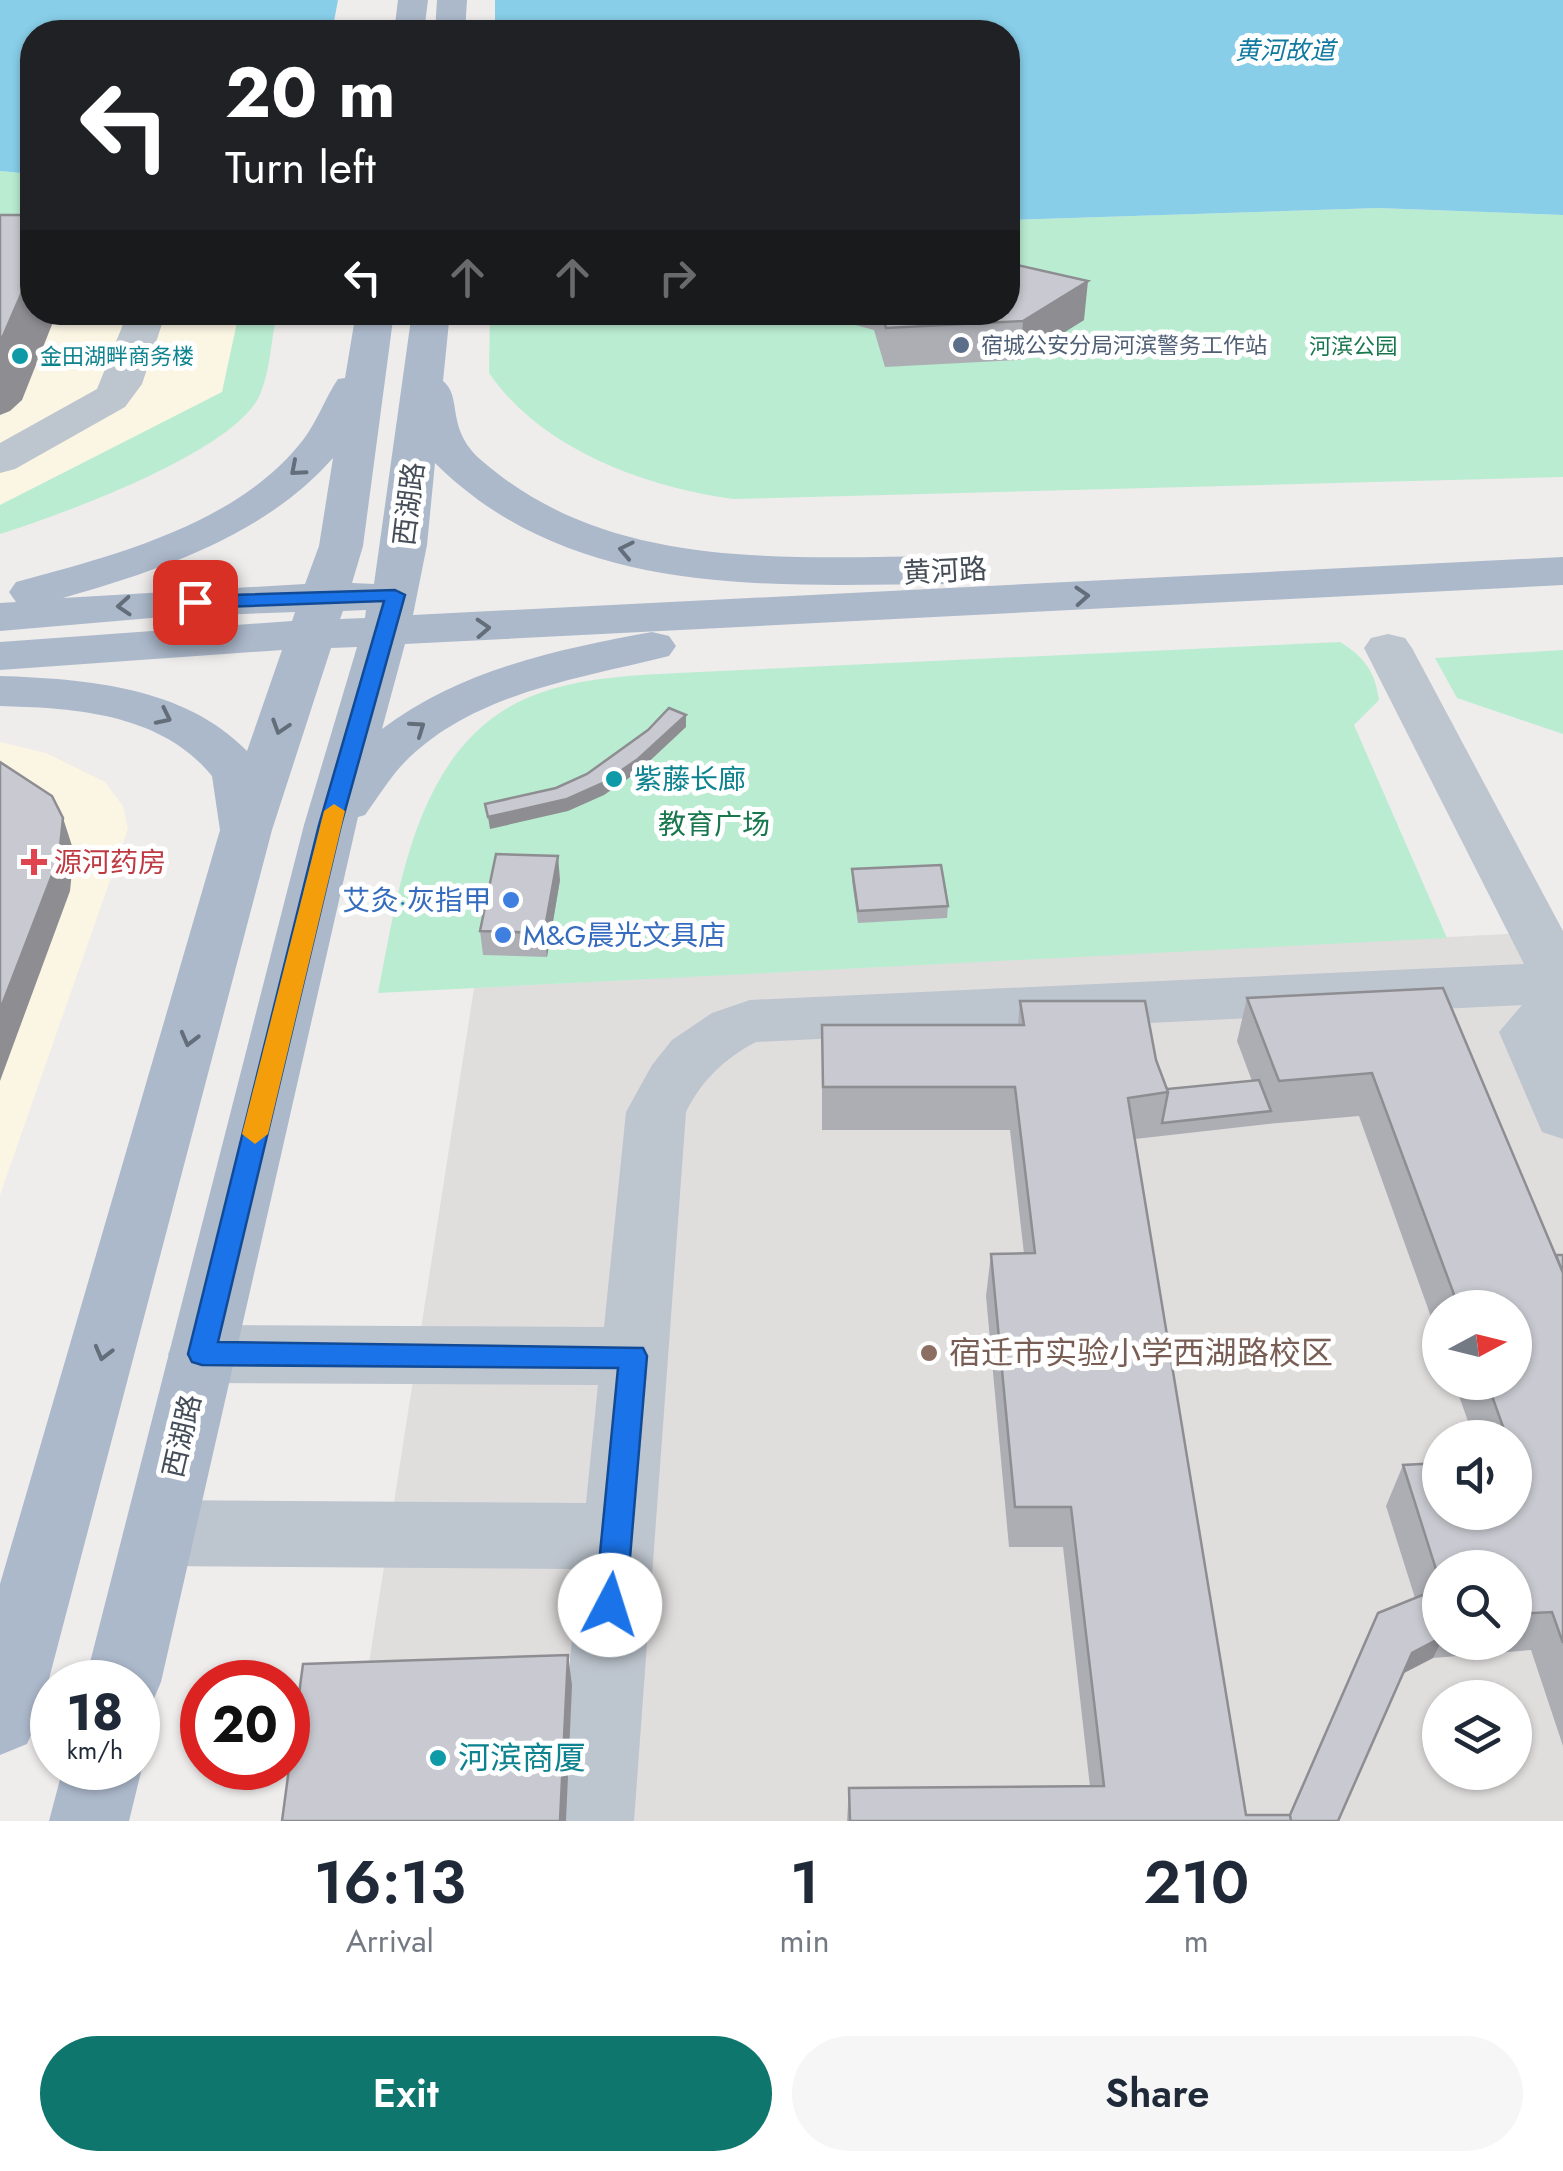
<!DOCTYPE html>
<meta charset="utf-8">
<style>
body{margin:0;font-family:Jost,"Noto Sans SC",sans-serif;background:#f6f6f7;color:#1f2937;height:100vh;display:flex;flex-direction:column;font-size:38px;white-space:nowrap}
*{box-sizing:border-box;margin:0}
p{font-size:32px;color:#747a83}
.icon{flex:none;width:55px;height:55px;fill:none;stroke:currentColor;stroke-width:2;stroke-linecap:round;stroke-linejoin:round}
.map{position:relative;height:1821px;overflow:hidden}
.sheet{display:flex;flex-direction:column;background:#fff;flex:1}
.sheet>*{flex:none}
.top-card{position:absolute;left:20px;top:20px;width:1000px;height:305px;border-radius:40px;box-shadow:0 2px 8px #0004;background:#202124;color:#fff;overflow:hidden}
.needle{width:65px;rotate:83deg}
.tools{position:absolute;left:1422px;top:1290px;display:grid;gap:20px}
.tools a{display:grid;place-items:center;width:110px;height:110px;border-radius:50%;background:#fff;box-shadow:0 2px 8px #0004;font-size:50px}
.speed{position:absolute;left:30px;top:1660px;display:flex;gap:20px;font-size:50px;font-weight:700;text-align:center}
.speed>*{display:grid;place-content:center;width:130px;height:130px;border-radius:50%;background:#fff;box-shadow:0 2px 8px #0004;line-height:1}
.speed small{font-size:25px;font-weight:400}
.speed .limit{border:15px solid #d22;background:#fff;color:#111}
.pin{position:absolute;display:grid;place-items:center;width:85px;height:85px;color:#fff;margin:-42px;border-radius:20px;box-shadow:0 5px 15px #0006}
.me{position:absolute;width:110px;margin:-55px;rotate:5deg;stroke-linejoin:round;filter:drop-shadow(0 0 8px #0008)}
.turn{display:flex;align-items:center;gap:35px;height:210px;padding:0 40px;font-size:45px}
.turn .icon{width:130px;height:130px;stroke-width:2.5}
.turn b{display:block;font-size:70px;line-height:85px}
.lanes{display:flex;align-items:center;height:95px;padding:0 40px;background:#0003;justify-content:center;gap:50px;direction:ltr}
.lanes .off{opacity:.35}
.eta{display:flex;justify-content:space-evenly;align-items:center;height:170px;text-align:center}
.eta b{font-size:60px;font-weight:600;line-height:70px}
.button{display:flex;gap:20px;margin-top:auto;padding:20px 40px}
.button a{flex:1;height:115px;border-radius:60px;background:#0f766e;color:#fff;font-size:40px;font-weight:600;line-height:115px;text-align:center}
.button a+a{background:#f6f6f7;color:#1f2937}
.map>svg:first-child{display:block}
.commercial{fill:#fbf5e4}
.education{fill:#e0dddd;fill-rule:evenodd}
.green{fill:#baecd1}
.water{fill:#88cee8}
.pier{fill:#efecec}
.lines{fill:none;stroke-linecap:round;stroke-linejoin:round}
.minor{fill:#bdc5ce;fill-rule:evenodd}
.major{fill:#acb9cb;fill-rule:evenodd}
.wall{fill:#adaeb4;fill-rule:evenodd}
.shaded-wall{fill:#8d8d92}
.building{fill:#c9cad1;stroke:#8d8d92;stroke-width:2.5}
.oneway{stroke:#646e7a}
.route{fill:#1a73e8;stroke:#114b97;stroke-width:2.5}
.slow{fill:#f59e0b}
.service-dot{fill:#5c6f8a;stroke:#fff;stroke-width:4}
.culture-dot{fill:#0f9aa8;stroke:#fff;stroke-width:4}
.health-dot{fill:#e0444e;stroke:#fff;stroke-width:4}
.shop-dot{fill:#3f7fe0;stroke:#fff;stroke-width:4}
.education-dot{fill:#8d6e63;stroke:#fff;stroke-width:4}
.labels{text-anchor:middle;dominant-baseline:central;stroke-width:10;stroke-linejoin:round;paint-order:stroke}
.far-service-label{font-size:22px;fill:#4e5e75;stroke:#fff;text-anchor:start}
.far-park-label{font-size:22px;fill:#19774e;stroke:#fff}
.far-culture-label{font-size:22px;fill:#0d838f;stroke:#fff;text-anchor:start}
.far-water-label{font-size:25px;font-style:italic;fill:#1079a0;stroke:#fff}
.street-label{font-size:28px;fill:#454e58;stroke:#fff}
.culture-label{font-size:28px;fill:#0d838f;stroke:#fff;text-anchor:start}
.park-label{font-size:28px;fill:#19774e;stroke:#fff}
.health-label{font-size:28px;fill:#be3a42;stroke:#fff;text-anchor:start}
.shop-label{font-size:28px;fill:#366cbe;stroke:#fff;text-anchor:end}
.near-education-label{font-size:32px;fill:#785e54;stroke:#fff;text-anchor:start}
.near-culture-label{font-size:32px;fill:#0d838f;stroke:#fff;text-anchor:start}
</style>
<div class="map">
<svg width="1563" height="1821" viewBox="0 0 1563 1821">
<rect width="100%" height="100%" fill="#efecec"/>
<path class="commercial" d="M0,247L32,312L265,313L249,394L0,518Z
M0,742L46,753L105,782L123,806L128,829L0,1195Z"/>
<path class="education" d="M1563,931V1821H573L579,1658L369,1663L474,988ZM1440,1308H1515V1382H1440ZM1440,1438H1515V1512H1440ZM1440,1568H1515V1642H1440ZM1440,1698H1515V1772H1440Z"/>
<path class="green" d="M0,171L32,174V232L0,231Z
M1378,208L1563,215V477L733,499C645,487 541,449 489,373L490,313L1008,312V220Z
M239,313H277C271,338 270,380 256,402C220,457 63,514 0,534V505L222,392Z
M1340,642C1364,657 1375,671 1379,700L1354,725L1447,938L378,993C400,883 417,736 540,693C591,675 646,675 699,672Z
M1563,650V734L1457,698L1435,658Z"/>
<path class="water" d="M0,0H1563V215L1378,208L1008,220V32H32V174L0,171Z"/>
<path class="pier" d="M338,0H495V32H332Z"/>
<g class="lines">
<path class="minor" d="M128,312H166L142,384L125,407L15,469L0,473V443L97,389Z
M1388,634L1405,638L1412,648L1563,931V1139L1542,1132L1499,1032L1522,1005L756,1042C725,1058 702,1080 686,1112L634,1821H554L579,1569L159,1566L133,1556L123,1533L133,1510L159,1500L586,1503L598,1385L202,1383L178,1374L168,1354L178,1334L202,1325L604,1327L626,1112L652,1065L672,1040L712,1013L750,1000L1524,964L1364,648L1371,638Z"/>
<path class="major" d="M398,0H428L424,32H394Z
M437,0H467L465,32H435Z
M356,312H394L363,546L352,583L374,584L412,312H450L443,381C463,397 445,428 481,460C610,573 787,557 949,556L965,560L972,570L965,580L949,584C769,585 573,600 435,463L427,545L413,615L1563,557V585L405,644L382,729C460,670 558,649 652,632L669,636L676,646L669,656C578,679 470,693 402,765C388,780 377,799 365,815L358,817L161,1682L150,1708L138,1713V1682H85L304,825L357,647L331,648L272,830L39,1717L27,1744L0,1755V1584L220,830L212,776C161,713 74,708 0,706V676C85,679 184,686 247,751L282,650L0,670V642L292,621L295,612L163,617L0,631V603L16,602L9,592L16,582C113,556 238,524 303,440C317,422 325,398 338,379L345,378ZM333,458L319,546L305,584L63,598C161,570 264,536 333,458ZM366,610L365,618L340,619L343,611Z
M138,1758L142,1768L129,1821H49L63,1768H138Z"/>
</g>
<path class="wall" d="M808,312H1008L1084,320L1020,360L885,367L874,330Z
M852,869L948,906L947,918L858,923L852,881Z
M560,880L547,957L483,955L480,931Z
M1443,988L1556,1255H1563V1746L1531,1650L1433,1658L1402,1674L1338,1821H847L849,1788L1090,1787L1063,1547H1009L986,1296L991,1254H1024L1010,1130H822V1025H1018L1020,1001L1156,1060L1167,1089L1252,1081L1237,1041L1247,998ZM1359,1116L1440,1342V1308H1515V1382H1454L1474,1438H1515V1512L1403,1465L1386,1506L1415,1598L1290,1815H1246L1135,1139L1268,1124ZM1440,1568H1515V1642H1440Z"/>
<path class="shaded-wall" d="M32,269V312H57L22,400L10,411L0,415V339Z
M1088,281L1084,320L1020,360L1023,321Z
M686,715V727L639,771L604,795L568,811L490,829L488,817L567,799Z
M63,818L74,852L70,891L0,1081V1010Z
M558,856L560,880L547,957L544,933Z
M1440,1638L1441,1642L1433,1658L1402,1674L1412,1653Z
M568,1655L572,1685L566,1821H560Z"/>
<path class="building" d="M0,215H32V269L3,336L0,339Z
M1008,263L1088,281L1023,321L886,328L882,312H1008Z
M669,708L686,715L638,759L603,783L567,799L488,817L485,804L556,788L587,774L648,730Z
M0,762L52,796L63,818L59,857L0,1010Z
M496,854L558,856L544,933L480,931Z
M941,865L948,906L858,911L852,869Z
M1443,988L1563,1273V1643L1552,1612L1515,1614V1568H1440V1582L1403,1465L1440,1463V1512H1515V1438H1507L1487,1382H1515V1308H1459L1372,1073L1279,1081L1247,998Z
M1020,1001H1145L1156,1060L1168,1092L1128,1098L1246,1815H1290L1291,1821H850L849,1788L1104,1786L1071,1507H1015L991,1254L1035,1253L1015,1087H823L822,1025H1024Z
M1259,1080L1271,1111L1162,1123L1168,1092L1167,1089Z
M1556,1255H1563V1273Z
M1430,1592L1440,1625V1638L1412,1653L1338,1821H1291L1290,1815L1378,1613Z
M568,1655L560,1821H282L303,1664Z"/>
<defs><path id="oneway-chevron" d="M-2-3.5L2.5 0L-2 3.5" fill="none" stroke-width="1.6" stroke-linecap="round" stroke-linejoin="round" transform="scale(2.5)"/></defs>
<g class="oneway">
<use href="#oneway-chevron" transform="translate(297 469) rotate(139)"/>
<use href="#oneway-chevron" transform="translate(626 550) rotate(-168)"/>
<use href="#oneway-chevron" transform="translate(1082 596) rotate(-4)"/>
<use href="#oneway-chevron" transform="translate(124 606) rotate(176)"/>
<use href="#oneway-chevron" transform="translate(483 628) rotate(-3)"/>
<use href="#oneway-chevron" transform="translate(164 717) rotate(26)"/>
<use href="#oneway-chevron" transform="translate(280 727) rotate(108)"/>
<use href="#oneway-chevron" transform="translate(418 728) rotate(-35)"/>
<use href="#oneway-chevron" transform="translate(189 1039) rotate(105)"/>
<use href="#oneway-chevron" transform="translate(103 1353) rotate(105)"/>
</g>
<path class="route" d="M395,590L405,595L341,825L218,1342L643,1348L647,1356L626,1605L621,1615L610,1620L600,1615L595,1605L618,1368L202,1365L192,1362L188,1354L319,825L384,601L195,608L185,602L195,596Z"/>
<path class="slow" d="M334,804L345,811L268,1134L255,1144L242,1134L324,811Z"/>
<circle class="service-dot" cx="961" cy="345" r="10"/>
<g class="culture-dot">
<circle cx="20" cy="356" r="10"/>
<circle cx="614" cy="779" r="10"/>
<circle cx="438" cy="1758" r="10"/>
</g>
<path class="health-dot" d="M29 847h10v10h10v10h-10v10h-10v-10h-10v-10h10z"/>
<g class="shop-dot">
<circle cx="511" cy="900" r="10"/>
<circle cx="503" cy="935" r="10"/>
</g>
<circle class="education-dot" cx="929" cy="1353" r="10"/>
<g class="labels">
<g class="far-service-label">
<text x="981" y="345">宿城公安分局河滨警务工作站</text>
</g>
<g class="far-park-label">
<text x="1353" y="346">河滨公园</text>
</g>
<g class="far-culture-label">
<text x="40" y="356">金田湖畔商务楼</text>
</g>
<g class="far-water-label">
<text x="1285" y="50">黄河故道</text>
</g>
<g class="street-label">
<text transform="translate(409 504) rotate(-83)">西湖路</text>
<text transform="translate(945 571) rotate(-3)">黄河路</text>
<text transform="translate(182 1436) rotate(-77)">西湖路</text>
</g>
<g class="culture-label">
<text x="634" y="779">紫藤长廊</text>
</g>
<g class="park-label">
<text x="714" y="824">教育广场</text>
</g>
<g class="health-label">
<text x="54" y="862">源河药房</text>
</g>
<g class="shop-label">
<text x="491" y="900">艾灸·灰指甲</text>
<text x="523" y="935" text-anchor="start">M&amp;G晨光文具店</text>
</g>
<g class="near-education-label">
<text x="949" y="1353">宿迁市实验小学西湖路校区</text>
</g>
<g class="near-culture-label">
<text x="458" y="1758">河滨商厦</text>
</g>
</g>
</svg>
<div class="tools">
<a><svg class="needle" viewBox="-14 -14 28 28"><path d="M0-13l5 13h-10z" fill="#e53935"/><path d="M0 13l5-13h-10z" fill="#747a83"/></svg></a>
<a><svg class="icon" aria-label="sound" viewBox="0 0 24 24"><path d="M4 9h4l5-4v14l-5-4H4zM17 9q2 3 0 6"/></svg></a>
<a><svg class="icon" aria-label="search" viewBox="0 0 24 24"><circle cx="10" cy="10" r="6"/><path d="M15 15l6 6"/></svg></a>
<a><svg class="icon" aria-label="layers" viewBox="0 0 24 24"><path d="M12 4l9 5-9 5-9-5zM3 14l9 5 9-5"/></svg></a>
</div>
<div class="speed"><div>18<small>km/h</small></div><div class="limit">20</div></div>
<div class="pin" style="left:195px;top:602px;background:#d93025"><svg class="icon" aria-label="arrive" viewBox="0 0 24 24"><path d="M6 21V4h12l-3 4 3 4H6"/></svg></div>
<svg class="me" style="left:610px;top:1605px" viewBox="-20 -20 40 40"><circle r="19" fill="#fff"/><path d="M0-13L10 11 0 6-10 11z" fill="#1a73e8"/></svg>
<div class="top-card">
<div class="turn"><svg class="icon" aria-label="left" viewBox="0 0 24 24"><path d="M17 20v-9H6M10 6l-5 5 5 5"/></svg><div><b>20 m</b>Turn left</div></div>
<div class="lanes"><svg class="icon" aria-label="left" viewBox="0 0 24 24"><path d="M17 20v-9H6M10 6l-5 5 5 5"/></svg><svg class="icon off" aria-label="ahead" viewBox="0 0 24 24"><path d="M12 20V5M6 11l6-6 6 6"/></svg><svg class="icon off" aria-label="ahead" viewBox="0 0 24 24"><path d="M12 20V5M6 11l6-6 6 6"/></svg><svg class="icon off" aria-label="right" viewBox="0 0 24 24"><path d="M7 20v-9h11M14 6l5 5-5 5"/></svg></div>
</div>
</div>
<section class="sheet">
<div class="eta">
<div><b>16:13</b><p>Arrival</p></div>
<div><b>1</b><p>min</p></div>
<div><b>210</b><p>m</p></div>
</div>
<div class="button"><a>Exit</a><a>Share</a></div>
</section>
